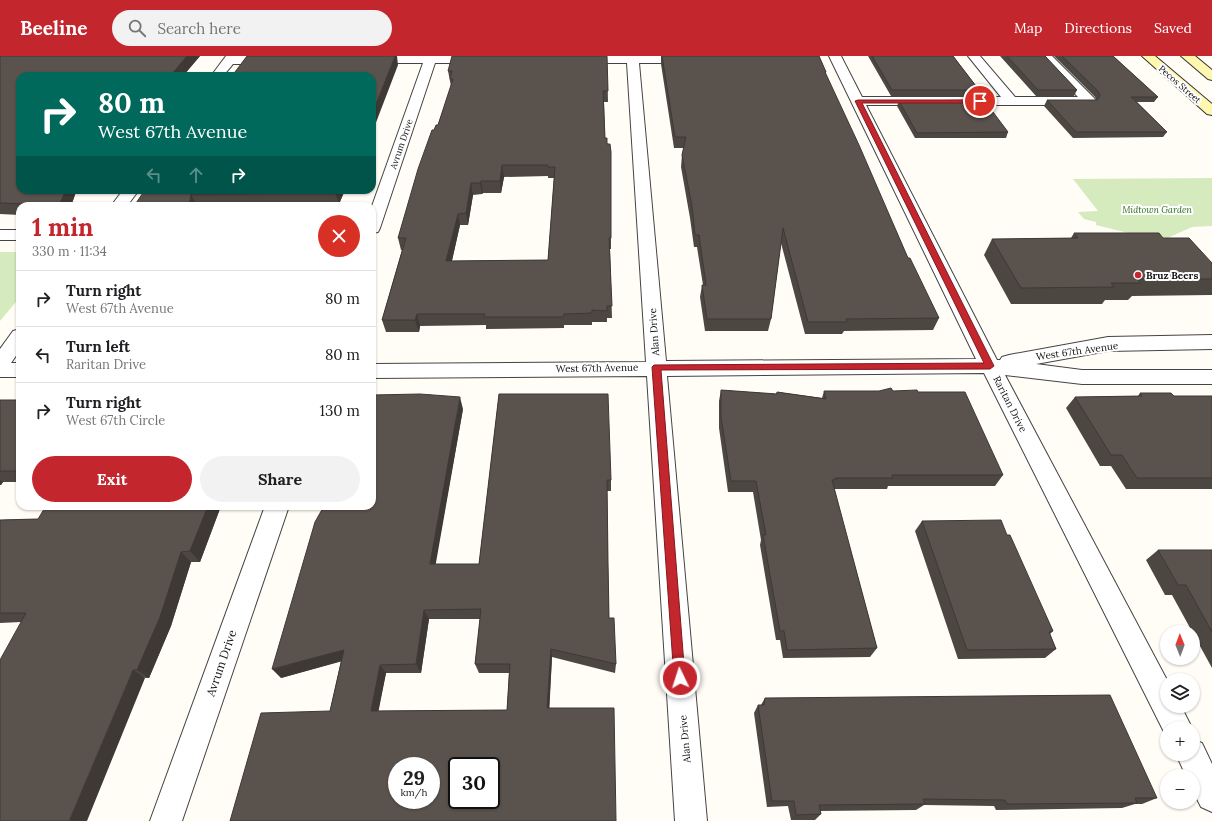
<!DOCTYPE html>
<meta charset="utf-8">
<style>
body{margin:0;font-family:Lora,serif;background:#f2f2f2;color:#202124;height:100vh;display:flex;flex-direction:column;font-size:15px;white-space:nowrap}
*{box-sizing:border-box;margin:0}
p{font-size:13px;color:#757577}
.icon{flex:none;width:22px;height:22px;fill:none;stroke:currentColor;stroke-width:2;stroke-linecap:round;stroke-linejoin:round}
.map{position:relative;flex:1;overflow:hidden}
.details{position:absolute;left:16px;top:146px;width:360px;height:308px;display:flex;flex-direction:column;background:#fff;border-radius:12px;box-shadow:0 1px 3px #0004}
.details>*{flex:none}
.hud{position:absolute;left:16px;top:16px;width:360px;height:122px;border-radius:12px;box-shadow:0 1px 3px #0004;background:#00695c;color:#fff;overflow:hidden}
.needle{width:26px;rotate:359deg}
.controls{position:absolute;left:1160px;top:569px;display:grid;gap:8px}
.controls a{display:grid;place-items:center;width:40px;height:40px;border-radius:50%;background:#fff;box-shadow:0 1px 3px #0004;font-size:20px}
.speed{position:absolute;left:388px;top:701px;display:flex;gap:8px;font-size:20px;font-weight:700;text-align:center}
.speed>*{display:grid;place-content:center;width:52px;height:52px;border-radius:50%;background:#fff;box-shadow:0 1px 3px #0004;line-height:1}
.speed small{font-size:10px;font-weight:400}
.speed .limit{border:2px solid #111;border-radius:6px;background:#fff;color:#111}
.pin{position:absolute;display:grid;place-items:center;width:34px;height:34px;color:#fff;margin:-17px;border:2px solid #fff;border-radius:50%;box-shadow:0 1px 4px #0007}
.me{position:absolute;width:44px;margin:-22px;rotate:356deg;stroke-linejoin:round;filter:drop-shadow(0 0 3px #0008)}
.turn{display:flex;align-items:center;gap:14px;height:84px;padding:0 16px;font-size:18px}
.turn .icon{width:52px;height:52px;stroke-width:2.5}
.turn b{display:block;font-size:28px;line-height:34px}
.lanes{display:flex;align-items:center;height:38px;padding:0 16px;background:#0003;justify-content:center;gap:20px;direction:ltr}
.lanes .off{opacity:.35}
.round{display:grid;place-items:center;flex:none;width:42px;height:42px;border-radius:21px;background:#f2f2f2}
.head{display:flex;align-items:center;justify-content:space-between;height:68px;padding:0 16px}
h1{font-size:24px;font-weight:800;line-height:30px;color:#c4262e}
.cta{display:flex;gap:8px;margin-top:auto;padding:8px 16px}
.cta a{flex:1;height:46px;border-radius:24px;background:#c4262e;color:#fff;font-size:16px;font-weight:800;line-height:46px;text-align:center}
.cta a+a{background:#f2f2f2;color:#202124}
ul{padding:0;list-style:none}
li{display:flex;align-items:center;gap:12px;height:56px;padding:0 16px;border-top:1px solid #e0e0e0}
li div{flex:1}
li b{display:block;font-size:15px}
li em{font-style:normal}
header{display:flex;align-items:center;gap:24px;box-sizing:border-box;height:56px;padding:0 20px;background:#c4262e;color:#fff}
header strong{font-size:19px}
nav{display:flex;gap:22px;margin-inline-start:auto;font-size:14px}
.search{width:280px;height:36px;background:#f2f2f2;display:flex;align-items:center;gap:10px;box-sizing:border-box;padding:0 14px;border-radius:22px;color:#757577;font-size:15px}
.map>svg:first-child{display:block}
.green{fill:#d5ebbd}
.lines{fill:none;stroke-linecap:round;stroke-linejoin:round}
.minor-casing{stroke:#444;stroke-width:2}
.secondary-casing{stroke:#333;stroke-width:2}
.minor{fill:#fff;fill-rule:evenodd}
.secondary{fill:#fff6b0;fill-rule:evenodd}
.wall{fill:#4d4742;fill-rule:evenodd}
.shaded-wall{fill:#3f3936}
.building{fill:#5a524d;stroke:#3f3936;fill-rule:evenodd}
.route{fill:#c4262e;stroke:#7f191e}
.poi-dot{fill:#c4262e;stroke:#fff;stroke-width:1.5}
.labels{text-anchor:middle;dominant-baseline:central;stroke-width:4;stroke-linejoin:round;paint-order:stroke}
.far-street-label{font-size:9px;fill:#111;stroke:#fff}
.far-park-label{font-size:9px;font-style:italic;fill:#2f6b1f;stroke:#fff}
.poi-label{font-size:10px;font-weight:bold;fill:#111;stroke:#fff;text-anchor:start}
.street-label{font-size:10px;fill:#111;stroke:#fff}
.near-street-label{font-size:12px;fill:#111;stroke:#fff}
</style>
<header>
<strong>Beeline</strong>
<div class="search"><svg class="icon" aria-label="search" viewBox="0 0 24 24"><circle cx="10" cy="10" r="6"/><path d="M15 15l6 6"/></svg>Search here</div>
<nav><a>Map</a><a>Directions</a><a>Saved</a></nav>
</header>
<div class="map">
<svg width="1212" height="765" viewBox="0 0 1212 765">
<rect width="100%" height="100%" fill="#fffdf5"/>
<path class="green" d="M1212,122V170L1192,171L1161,185L1096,169V166L1084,163L1078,156L1098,155L1073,123Z
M0,196H20V241L0,265Z"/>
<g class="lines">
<defs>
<path id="minor" d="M226,0H274L278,1L280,4L278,7L274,8H233L223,20H211Z
M368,0H485L488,3L486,6L482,7H435L380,172L378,176L372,177V150L423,7H364L362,4L364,1Z
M574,0H695L698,3L696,6L692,7H639L666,305L976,303L829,0H841L862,41H1001L968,0H980L1015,41H1078L1039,0H1052L1094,42L1096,45L1094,48L1089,49L1083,46L1077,49H866L997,304H1000L1002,301L1009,299L1108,281L1212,279V293L1108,295L1036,308L1082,314H1212V328H1082L1005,319L1167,624V650H1181L1192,672H1167V682L984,317L667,320L707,765H675L647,320L372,322V308L646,306L627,7H578L574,6L572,3Z
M123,134H139L127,150H111Z
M0,174H20V184H0Z
M20,273V294L11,307H20V321H0V293L13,275Z
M265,450H289L182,765H150Z
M1193,684L1202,687L1212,708V756L1201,751L1193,735V720H1186L1176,698H1193Z"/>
<path id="secondary" d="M1142,0H1155L1212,48V59L1207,58Z
M1181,0H1195L1212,14V24L1208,23Z"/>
</defs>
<use href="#minor" class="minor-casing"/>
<use href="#secondary" class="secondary-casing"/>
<use href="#minor" class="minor"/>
<use href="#secondary" class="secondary"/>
</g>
<path class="wall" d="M0,0H200L183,20L20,134H87L85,136H76L71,150H20V159L0,158Z
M607,0L608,46H604L605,82L611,96V193H610L612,262H607V266H592V269H564V272L486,273V269L420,270L419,276H386L382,264L402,194H401L398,182L434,74L438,69L451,30L448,15ZM548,120V122H554L548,204L452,205L460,169H468L473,139L482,138L483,137H501L504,121Z
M661,0H819L826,16V19L908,202L939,262L933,274L844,275L842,278H805L781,187L771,263L768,275H705L700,241L702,229H703L697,191H694L690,162L681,111L682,99L684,92H674L661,8Z
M868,0H953L976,30L975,32L976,34L974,40H891Z
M1000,0H1045L1077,34L1074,40H1036Z
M1054,0H1113L1158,41L1154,46H1137L1167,76L1163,81L1073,82L1044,50L1047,44H1096L1095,41Z
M899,45L1008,76L1006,82H915L897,50Z
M145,134H345L339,148L197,150Z
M1074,177L1163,182L1212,207V239H1211L1132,240L1128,244H1105L1102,248H1011L984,199L992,183L1071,182Z
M721,334L776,338L777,336L822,342L824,335H893L918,336L1003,419L995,430H888L887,433H834L877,592L870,601L783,602L780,584H776L760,489L761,484L753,436H728L719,372V345Z
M1140,337L1174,340H1212V433H1126L1111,410H1100L1066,352L1075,341L1138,340Z
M499,338L611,424V435H607L608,507L609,562L616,608L615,617L552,601L549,652L616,765L330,655L341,605L281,622L463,353L435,508H479ZM429,563H480L475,608L479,617H509L507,654L378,655L386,617H421Z
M0,344H20V426H3L1,429H0Z
M221,450L200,506H191L171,570L149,622H145L21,566L0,567V464L38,463Z
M922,465L1007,479L1053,575L1050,578L1056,593L1045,602L958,603L915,475Z
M1158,494H1212V612L1172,539H1165L1146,504Z
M765,642L1157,742L1142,748H1135L1122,752L996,754L994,750L924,749L916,754L820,755L821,758L815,764H791L788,750L767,751L754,657L758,649H761Z"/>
<path class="shaded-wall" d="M187,0H200L183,20H170Z
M395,0H397L398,9L372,77V58Z
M502,109L504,121L501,137L500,125Z
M481,125L483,137L482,138L480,127Z
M471,127L473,139L468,169L466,157Z
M66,134H75L76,136L71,150H60L59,149Z
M336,134H345L339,148L335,137Z
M191,138L197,150H189Z
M458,158L460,169L449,217L446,205Z
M417,258L420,270L419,276L415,264Z
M460,341L463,353L434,518L430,508Z
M0,424L3,426L1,429L0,428Z
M208,450H221L200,506L190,495Z
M181,496L191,506L171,570L149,622L137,614Z
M424,554L429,563L421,617L416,608Z
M551,593L552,601L549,660L547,652Z
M344,594L350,603L281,622L272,613Z
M380,609L386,617L377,663L371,655Z
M133,614L145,622L87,765H69Z"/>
<path class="building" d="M0,0H187L172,18L170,20H20V134H66L59,149L0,147Z
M247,0H395L372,58V20H232Z
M452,0H607L608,35H603L605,82H607V88H610L611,96V182H609L612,250H607V255L592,254V257L564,258L563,261H484L485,258H417L415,264H382L406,182H398L418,113L432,74H434L436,69H438L453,23H450L452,15H448ZM502,109H548V111H555L548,204L446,205L458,158L466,157L471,127H480L481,125H500Z
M662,0H819L826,16H825L859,89L908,202H910L939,262L846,263L847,266H808L783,172L771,263H707L702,229H706L699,179H695L692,150L682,99L686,81H675Z
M872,0H953L976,30H973L976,34H892Z
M1007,0H1045L1077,34H1038Z
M1062,0H1113L1158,41H1131L1167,76H1076L1047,44H1097L1100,40L1098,35Z
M984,44L1008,76L917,77L899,45Z
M145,134H336L335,137L191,138L189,150H134Z
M1074,177H1159L1163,182H1189L1212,207V223H1137L1141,227H1111L1114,231L1021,232L992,183L1078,182Z
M891,332L893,335L917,334L918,336H965L1003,419H892L893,422H835V424H832L877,592L787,594L784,575H780L763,479H766L756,425H731L721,361V334L777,338V336L826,343L824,335H879Z
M1140,337H1171L1174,340H1212V422H1137L1122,399H1111L1075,341L1142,340Z
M420,338L460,341L430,508H479L499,338H608L611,424H607L608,507L609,562H614L616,608L551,593L547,652H614L616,765H230L261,657L330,655L344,594L272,613L315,466L324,450H372V339ZM481,553L475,608H510L507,654L371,655L380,609L416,608L424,554ZM397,710H431V744H397ZM457,710H491V744H457Z
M0,344H20V415H0Z
M46,450H208L190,495L181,496L160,561L137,614H133L69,765H0V604L26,557H0V464L38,463Z
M1001,464L1007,479H1010L1053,575L1049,576L1056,593L967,594L922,465Z
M1158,494H1212V576L1186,529H1178Z
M1110,639L1157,742H1135L1137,747L1007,748L1005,744L923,743L925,748L819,749L821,758L796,759L794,745H772L758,649H764L765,642Z"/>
<path class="route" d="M858,44H980L983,45L980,47H862L994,310L990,313L661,314L685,622L684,626L680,628L675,626L674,622L652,311L654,309L984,307L855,45Z"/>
<circle class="poi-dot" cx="1138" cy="219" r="4"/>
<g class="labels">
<g class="far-street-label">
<text transform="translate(1180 28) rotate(41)">Pecos Street</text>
<text transform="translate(401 88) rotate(-71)">Avrum Drive</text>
</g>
<g class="far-park-label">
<text x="1157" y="153">Midtown Garden</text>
</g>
<g class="poi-label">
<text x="1146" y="219">Bruz Beers</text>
</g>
<g class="street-label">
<text transform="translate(654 276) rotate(-94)">Alan Drive</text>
<text transform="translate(1077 295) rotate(-8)">West 67th Avenue</text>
<text transform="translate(597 312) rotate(-1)">West 67th Avenue</text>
<text transform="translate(1010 348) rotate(63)">Raritan Drive</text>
<text transform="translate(685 683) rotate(-95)">Alan Drive</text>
</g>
<g class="near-street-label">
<text transform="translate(221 607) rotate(-71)">Avrum Drive</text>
</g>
</g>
</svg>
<div class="controls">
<a><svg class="needle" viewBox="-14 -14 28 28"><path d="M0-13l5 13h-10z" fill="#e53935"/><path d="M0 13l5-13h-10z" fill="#757577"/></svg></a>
<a><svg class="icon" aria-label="layers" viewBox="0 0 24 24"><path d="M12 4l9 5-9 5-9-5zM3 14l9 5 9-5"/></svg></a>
<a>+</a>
<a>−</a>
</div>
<div class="speed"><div>29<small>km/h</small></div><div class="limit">30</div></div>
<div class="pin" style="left:980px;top:45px;background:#d93025"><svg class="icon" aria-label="arrive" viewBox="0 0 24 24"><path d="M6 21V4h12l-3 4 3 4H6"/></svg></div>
<svg class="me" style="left:680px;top:622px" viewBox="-20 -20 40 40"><circle r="17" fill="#c4262e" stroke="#fff" stroke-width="3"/><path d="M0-11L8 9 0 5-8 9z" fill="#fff"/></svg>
<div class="hud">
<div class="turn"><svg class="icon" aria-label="right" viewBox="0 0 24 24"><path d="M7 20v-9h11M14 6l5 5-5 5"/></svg><div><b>80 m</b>West 67th Avenue</div></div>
<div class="lanes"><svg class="icon off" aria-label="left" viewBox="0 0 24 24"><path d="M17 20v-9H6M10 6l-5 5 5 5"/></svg><svg class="icon off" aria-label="ahead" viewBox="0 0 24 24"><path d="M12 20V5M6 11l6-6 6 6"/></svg><svg class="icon" aria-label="right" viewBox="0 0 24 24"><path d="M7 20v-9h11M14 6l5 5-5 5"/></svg></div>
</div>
<section class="details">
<div class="head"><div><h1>1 min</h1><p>330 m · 11:34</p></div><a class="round" style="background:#d93025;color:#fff"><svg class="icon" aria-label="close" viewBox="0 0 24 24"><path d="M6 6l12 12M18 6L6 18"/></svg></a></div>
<ul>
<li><svg class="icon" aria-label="right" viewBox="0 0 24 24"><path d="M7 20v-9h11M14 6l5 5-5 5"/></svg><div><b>Turn right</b><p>West 67th Avenue</p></div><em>80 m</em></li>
<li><svg class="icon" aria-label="left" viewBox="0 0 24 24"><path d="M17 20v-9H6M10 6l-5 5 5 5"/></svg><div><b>Turn left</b><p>Raritan Drive</p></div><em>80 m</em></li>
<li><svg class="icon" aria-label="right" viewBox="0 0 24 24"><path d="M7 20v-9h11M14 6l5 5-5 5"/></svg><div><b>Turn right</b><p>West 67th Circle</p></div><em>130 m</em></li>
</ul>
<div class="cta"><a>Exit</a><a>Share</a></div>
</section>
</div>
